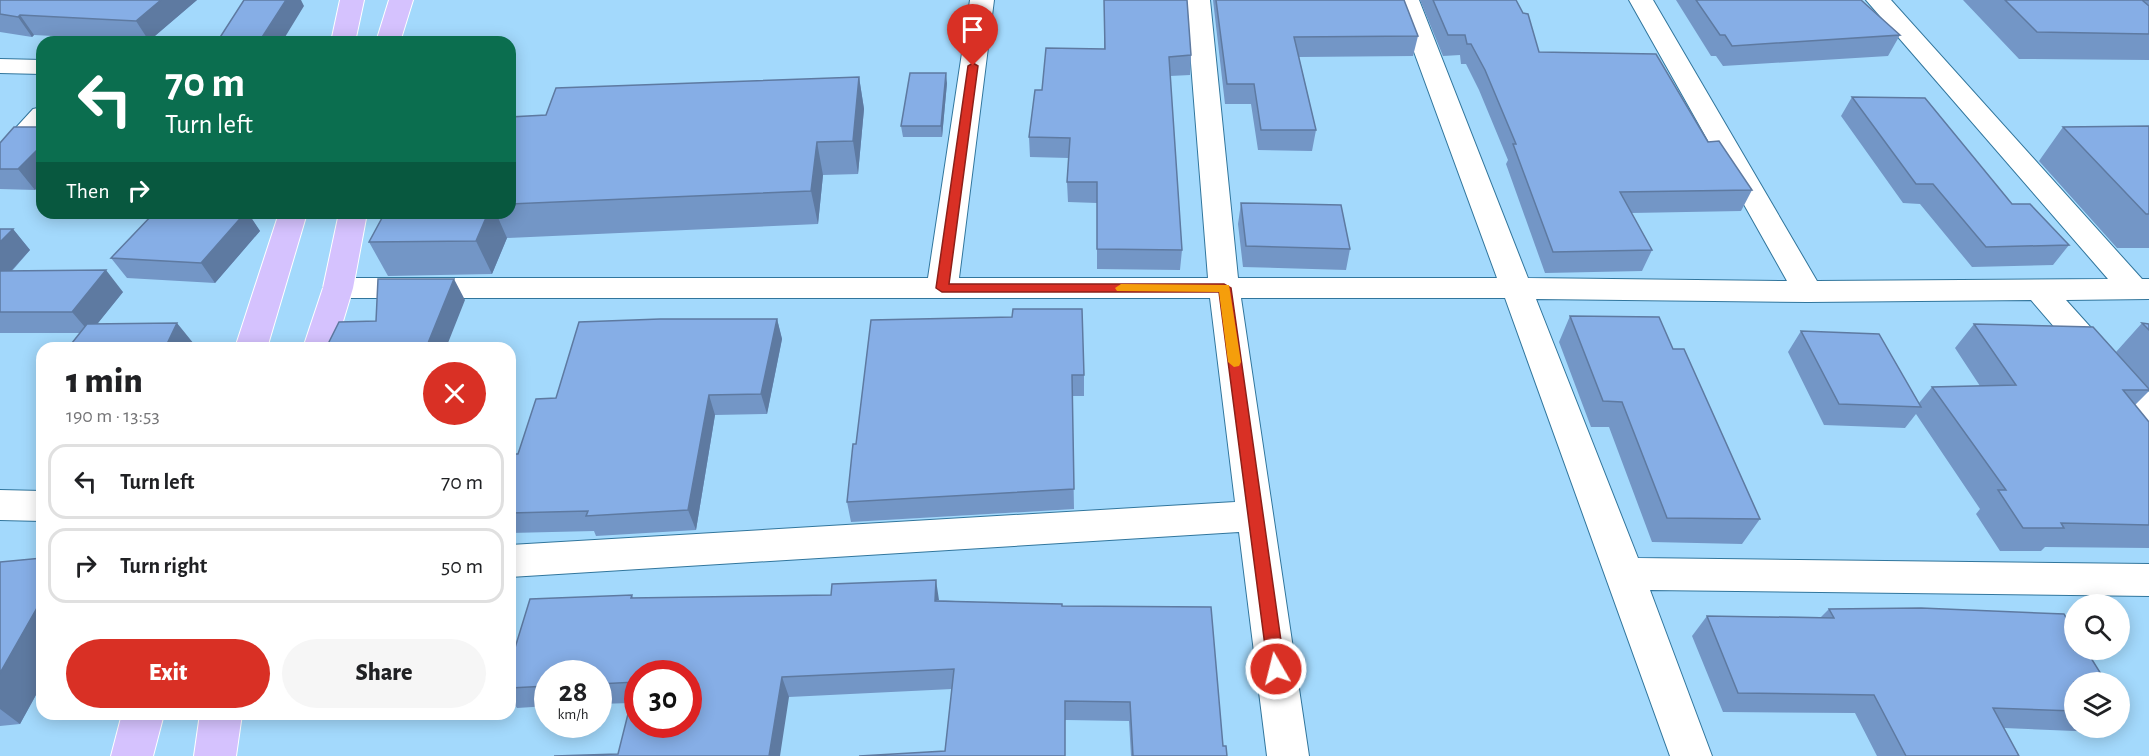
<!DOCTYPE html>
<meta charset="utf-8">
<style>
body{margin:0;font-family:"Alegreya Sans",sans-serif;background:#f6f6f6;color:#202124;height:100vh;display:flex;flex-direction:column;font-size:22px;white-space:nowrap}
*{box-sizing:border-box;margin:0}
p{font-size:20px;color:#757577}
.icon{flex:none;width:33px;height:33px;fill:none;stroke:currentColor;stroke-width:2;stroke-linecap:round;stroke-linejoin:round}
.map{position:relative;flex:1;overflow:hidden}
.sheet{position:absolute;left:36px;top:342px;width:480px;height:378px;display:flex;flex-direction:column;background:#fff;border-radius:18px;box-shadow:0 3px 15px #0003}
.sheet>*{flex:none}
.banner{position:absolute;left:36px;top:36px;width:480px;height:183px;border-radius:18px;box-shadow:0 3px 15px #0003;background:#0b6e4f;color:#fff;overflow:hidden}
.buttons{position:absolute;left:2064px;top:594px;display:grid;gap:12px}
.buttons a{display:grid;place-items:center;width:66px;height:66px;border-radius:50%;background:#fff;box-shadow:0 3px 15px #0003;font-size:30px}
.speed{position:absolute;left:534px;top:660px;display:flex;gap:12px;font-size:30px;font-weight:700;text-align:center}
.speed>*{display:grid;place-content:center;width:78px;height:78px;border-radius:50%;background:#fff;box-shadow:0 3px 15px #0003;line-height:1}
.speed small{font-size:15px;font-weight:400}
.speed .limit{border:9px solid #d22;background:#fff;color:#111}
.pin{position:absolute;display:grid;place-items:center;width:51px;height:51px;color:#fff;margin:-62px -26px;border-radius:50% 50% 50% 0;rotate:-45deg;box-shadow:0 0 6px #0007}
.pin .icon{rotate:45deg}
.me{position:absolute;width:66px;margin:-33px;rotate:352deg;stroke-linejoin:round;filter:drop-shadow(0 0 4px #0008)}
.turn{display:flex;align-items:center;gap:21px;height:126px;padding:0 30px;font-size:27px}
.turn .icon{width:78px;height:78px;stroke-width:2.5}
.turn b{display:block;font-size:42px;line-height:51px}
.then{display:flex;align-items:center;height:57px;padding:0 30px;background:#0003;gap:12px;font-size:22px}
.round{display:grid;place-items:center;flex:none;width:63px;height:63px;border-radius:32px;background:#f6f6f6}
.headline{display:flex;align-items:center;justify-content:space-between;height:102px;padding:0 30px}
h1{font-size:36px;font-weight:800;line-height:45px}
.button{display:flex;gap:12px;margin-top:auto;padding:12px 30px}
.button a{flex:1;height:69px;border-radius:36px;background:#d93025;color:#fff;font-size:24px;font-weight:800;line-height:69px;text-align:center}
.button a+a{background:#f6f6f6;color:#202124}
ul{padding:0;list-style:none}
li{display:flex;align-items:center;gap:18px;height:75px;margin:0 12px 9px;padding:0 18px;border:3px solid #e0e0e0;border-radius:18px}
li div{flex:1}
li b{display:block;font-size:22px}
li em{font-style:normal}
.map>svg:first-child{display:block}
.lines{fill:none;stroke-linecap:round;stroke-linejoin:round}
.minor-casing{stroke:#31769d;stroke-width:2}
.major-casing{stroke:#fff;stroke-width:2}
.minor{fill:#fff;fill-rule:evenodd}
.major{fill:#d5c2fe;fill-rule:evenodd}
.wall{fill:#7396c6}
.shaded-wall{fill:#5e7aa1}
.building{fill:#86aee6;stroke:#5e7aa1;stroke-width:1.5;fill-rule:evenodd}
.route{fill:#d93025;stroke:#8d1f18;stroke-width:1.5}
.slow{fill:#f59e0b}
</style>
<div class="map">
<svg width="2149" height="756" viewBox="0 0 2149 756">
<rect width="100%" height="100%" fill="#a3d9fc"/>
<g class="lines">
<defs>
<path id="minor" d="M970,0H994L959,278H1208L1186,0H1210L1238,278H1497L1395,0H1419L1528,278L1787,281L1629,0H1653L1817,281L2108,279L1866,0H1891L2142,279H2149V299L2066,300L2149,392V427L2137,423L2031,300L1808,302L1536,299L1638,558L2149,564V596L1650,590L1712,756H1670L1505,298H1241L1309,756H1267L1239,532L510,577V545L1235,502L1210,298H338L327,295L323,288L327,281L338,278H928Z
M0,59L42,60V74L0,73Z
M42,107V131L10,168L0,170V145L33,109Z
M0,490L42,491V521L0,520Z"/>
<path id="major" d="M340,0H364L355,42H331Z
M389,0H413L400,42H376Z
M279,213H307L267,348H235Z
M339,213H367L353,288L335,348H303L323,288Z
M122,714H164L153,756H111Z
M200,714H242L236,756H194Z"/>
</defs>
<use href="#minor" class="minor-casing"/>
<use href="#major" class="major-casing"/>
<use href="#minor" class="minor"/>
<use href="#major" class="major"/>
</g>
<path class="wall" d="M0,0H197L149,41L34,35L32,37L0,32Z
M1104,0H1187L1191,55L1190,75L1170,76L1182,250L1180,270L1097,269V203L1068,202L1067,182L1069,158L1030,157L1029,137L1042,90L1104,49Z
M1213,0H1404L1418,36L1413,56L1299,57L1316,130L1312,151L1258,150L1251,104H1225Z
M1420,0H1516L1539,52L1708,142L1752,190L1741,211L1631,213L1652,250L1642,271L1545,273L1506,164L1508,160L1479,90L1466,64H1461L1460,55L1443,56Z
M1676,0H1861L1900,35L1888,56L1723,66L1716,56H1711Z
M1963,0H2149V60L2019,59Z
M859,77L864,109L858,174L823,175L818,224L507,238L492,274L388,276L369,242L446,216L447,213H510V117L546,115Z
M947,83L942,137H903L901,126Z
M1852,97L2012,204L2069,245L2053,265L1972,267L1920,204L1903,203L1841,116Z
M2149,126V248H2117L2039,161L2063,127Z
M42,127V182L35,190L0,189V143Z
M1241,203L1350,249L1346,270L1243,267L1238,224Z
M154,213H248L260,231L215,283L127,278L111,258Z
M0,229H13L30,250L12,271L123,292L97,324L194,344L80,333H0Z
M1570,316L1760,519L1742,544L1652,542L1609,427H1591L1559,342Z
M777,319L782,339L767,414L715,415L696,530L596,536L594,531L510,533V454H518Z
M871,320L1084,375V396H1072L1074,509L851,522L847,502L856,444Z
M2142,323L2149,324V389L2116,352Z
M1974,324L2149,389V391L2135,405L2149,422V548L2045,547L2041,551H2000L1976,514L1980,509L1916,414L1905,428L1824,425L1788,352L1801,331L1919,403L1932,387L1980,386L1955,348Z
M42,558V684L20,724L0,726V562Z
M632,595L633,598L831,595L1062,606L1223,746L1227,756H1131L1129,721L1066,720L945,751L952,689L789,697L618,754L631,703L598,704V674H548V706L517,708L510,698V664Z
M1829,609L2074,682V728H2105L2099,732L2004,728L2019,756H1877L1855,713L1723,712L1692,636L1707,616L1821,617Z"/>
<path class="shaded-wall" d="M161,0H197L149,41L136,21Z
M286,0H301L304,6L282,42H259Z
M20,15L34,35L32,37L18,17Z
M946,73L947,83L942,137L941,126Z
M859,77L864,109L858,174L853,141Z
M817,142L823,175L818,224L811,191Z
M42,145V182L35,190L18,169Z
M245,213H248L260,231L215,283L201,263Z
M488,213H496L507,238L492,274L476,241Z
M13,229L30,250L0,283V242Z
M106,270L123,292L90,333L72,312Z
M454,279L465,300L446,348H426Z
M777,319L782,339L767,414L761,394Z
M177,323L194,344L192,348H165Z
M709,395L715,415L696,530L688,510Z
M936,580L939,600L935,601Z
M42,599V684L20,724L0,709V673Z
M782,677L789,697L780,756H769Z"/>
<path class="building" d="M0,0H161L136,21L20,15L18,17L0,14Z
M244,0H286L259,42H217Z
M1104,0H1187L1191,55L1169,57L1182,250L1097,249V182H1067L1070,138L1029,137L1035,90H1042L1046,48L1105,49Z
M1216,0H1404L1418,36L1294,37L1316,130H1261L1254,84H1227Z
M1433,0H1516L1523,13L1528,14L1539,52L1656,54L1708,142L1719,141L1752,190L1620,192L1652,250L1553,252L1513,144H1516L1485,70L1471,44H1467L1465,35H1448Z
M1696,0H1861L1900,35L1732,46L1725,35H1720Z
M2005,0H2149H2142L2149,6V34L2037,32Z
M910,73H946L941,126H901Z
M859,77L853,141L817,142L811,191L510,204V117L546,115L556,88Z
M1852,97L1925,98L2012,204H2030L2069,245L1986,247L1933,184H1916Z
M2149,126V214H2146L2063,127Z
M14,127H42V145L18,169H0V143Z
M1241,203L1341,205L1350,249L1246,246Z
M154,213H245L201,263L111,258Z
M447,213H488L476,241L369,242L382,218L446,216Z
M0,229H13L0,242Z
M106,270L72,312H0V271Z
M378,279H454L426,348H326L339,322L376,321Z
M1013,309H1082L1084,375H1072L1074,489L847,502L853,444H856L871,320L1012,317Z
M1570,316L1659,317L1673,349H1684L1760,519L1667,518L1622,402L1603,401Z
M660,319H777L761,394L709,395L688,510L586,516L588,511L510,513V454H518L536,399L556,398L579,322Z
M177,323L165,348H68L87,324Z
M2142,323L2149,324V330Z
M1974,324L2093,327L2149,389V390H2123L2149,422V525L2061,523L2064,528H2023L1998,490H2006L1932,387L2016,385Z
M1801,331L1879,334L1921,407L1839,404Z
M42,558V599L0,673V562Z
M936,580L935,601L1062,604V606L1211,607L1223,746H1226L1227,756H1133L1130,702L1065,701V756H859L945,751L954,669L782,677L769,756H554L618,754L636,682L598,684V674H548V686L510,688V664L530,599L632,595L631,598L831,595L832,584ZM638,674H688V724H638Z
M1921,608L2064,614L2074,632V650H2086L2106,682H2074V711L1993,708L2019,756H1906L1874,695L1738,693L1707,616L1834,618L1829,609Z
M2120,705L2124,713H2120Z"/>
<path class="route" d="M973,63L978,66L949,284H1224L1231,288L1285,669L1282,674L1276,676L1270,674L1268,669L1219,292H942L936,288L968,66Z"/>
<path class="slow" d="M1121,284L1229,285L1241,362L1239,366L1234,367L1228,362L1219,292L1117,291L1115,288Z"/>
</svg>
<div class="buttons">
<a><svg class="icon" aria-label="search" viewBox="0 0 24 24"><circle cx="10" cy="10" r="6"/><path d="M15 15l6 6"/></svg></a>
<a><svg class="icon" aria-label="layers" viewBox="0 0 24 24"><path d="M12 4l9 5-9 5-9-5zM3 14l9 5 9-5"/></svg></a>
</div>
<div class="speed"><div>28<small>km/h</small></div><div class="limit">30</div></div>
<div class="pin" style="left:973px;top:66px;background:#d93025"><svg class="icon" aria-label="arrive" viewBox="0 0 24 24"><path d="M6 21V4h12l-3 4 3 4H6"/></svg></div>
<svg class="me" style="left:1276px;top:669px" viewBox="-20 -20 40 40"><circle r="17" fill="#d93025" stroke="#fff" stroke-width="3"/><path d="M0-11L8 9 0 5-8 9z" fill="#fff"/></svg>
<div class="banner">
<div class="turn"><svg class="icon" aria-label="left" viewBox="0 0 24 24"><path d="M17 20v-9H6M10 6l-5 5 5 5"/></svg><div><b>70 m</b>Turn left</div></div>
<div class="then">Then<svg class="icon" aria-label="right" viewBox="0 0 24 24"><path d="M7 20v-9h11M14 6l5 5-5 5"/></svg></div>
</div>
<section class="sheet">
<div class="headline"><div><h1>1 min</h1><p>190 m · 13:53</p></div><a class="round" style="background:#d93025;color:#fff"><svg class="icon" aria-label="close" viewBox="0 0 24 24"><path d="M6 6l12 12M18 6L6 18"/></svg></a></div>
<ul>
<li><svg class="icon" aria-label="left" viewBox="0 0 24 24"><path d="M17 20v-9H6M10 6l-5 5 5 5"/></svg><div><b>Turn left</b></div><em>70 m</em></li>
<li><svg class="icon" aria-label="right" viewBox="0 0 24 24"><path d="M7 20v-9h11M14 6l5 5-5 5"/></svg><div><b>Turn right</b></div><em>50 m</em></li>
</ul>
<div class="button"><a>Exit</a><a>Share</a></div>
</section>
</div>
